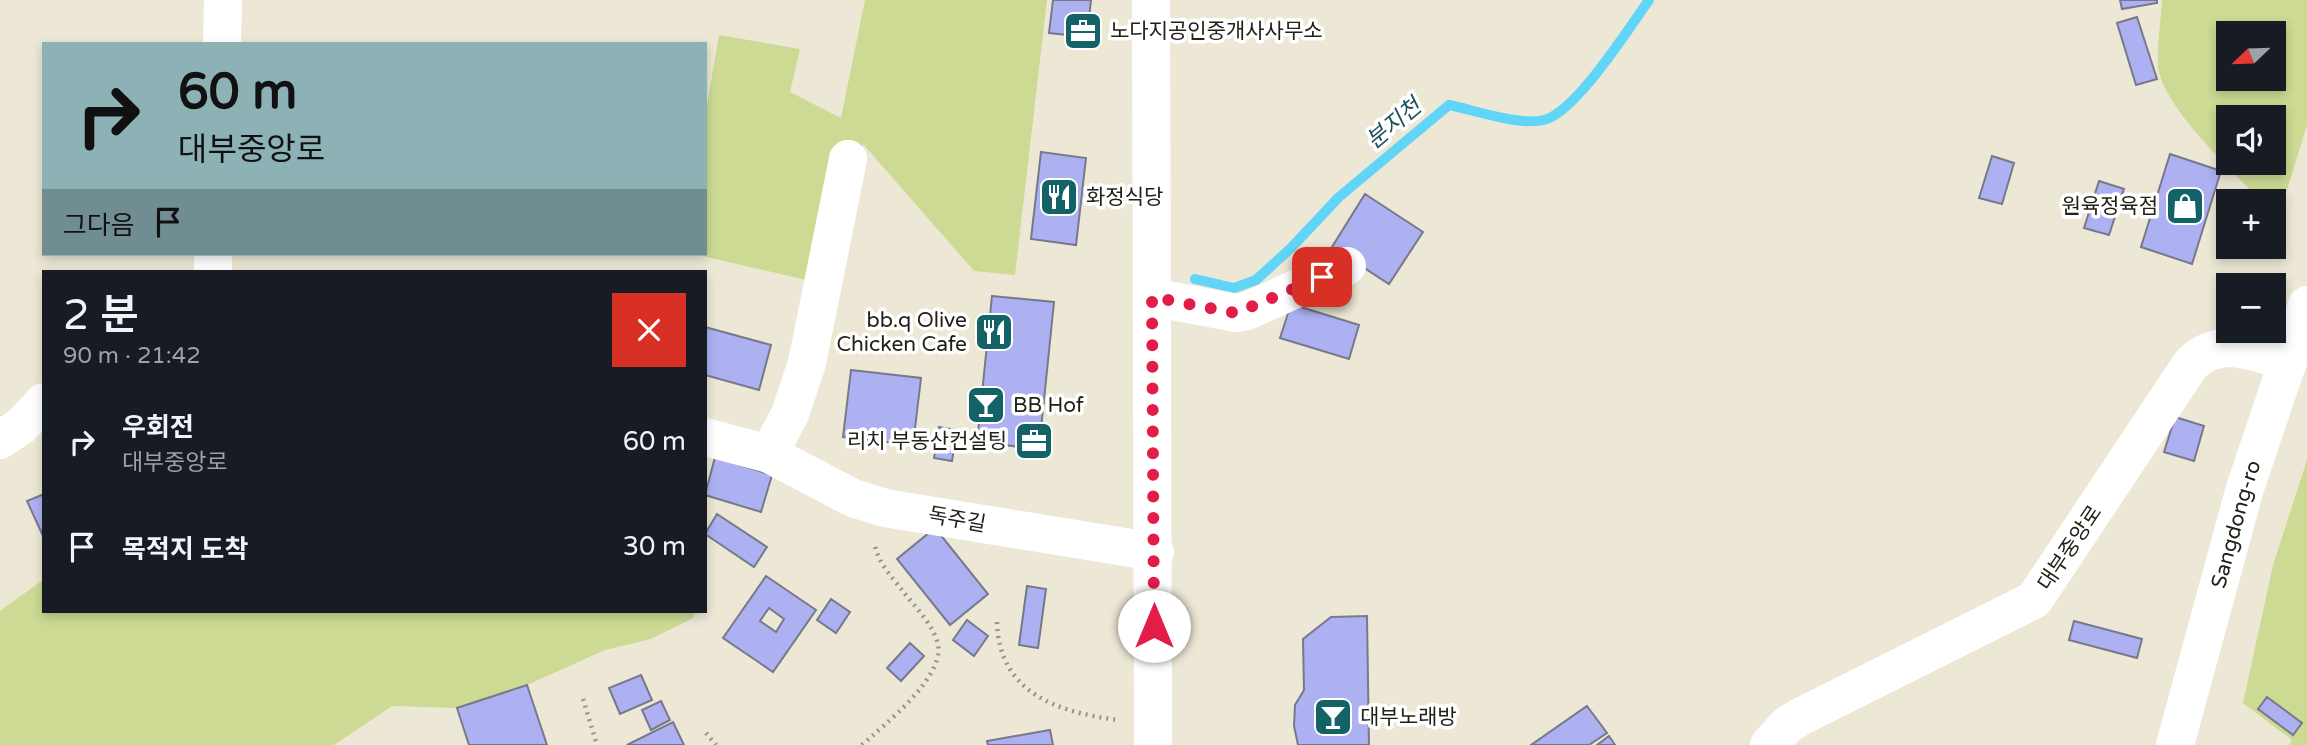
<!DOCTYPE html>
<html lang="ko">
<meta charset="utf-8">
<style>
body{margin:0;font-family:"Varela Round","Noto Sans KR",sans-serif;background:#242831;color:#f1f3f6;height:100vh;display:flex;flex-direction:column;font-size:26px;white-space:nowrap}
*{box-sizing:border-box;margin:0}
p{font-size:23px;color:#9ea1a6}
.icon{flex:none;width:38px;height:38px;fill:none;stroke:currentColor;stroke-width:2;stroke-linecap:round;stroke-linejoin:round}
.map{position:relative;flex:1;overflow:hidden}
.sheet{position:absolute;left:42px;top:270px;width:665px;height:343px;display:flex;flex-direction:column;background:#171b24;border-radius:0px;box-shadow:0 4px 10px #0003}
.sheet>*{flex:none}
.guide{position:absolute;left:42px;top:42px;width:665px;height:214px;border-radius:0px;box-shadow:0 4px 10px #0003;background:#8db2b6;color:#111;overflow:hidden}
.needle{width:46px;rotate:247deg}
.fabs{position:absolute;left:2216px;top:21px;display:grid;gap:14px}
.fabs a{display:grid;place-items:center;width:70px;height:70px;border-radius:0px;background:#171b24;box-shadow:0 4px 10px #0003;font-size:35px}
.pin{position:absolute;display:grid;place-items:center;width:60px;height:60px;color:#fff;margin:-30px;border-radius:14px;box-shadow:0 4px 10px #0006}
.me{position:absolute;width:77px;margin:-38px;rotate:0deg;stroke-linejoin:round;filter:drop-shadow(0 0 5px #0008)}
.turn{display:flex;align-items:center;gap:24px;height:147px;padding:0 21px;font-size:32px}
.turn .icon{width:91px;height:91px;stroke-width:2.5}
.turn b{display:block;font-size:49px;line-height:60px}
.then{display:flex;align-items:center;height:66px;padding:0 21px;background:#0003;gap:14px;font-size:26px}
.round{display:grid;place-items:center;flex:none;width:74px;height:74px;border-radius:0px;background:#242831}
.summary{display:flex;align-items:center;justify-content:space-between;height:119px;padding:0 21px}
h1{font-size:42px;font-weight:600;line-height:52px}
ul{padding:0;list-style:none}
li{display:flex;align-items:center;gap:21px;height:105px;padding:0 21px}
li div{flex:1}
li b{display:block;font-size:26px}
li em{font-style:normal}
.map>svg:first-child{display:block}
.green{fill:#cdda93;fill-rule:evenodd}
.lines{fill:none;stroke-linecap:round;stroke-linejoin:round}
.stream{stroke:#61d5f7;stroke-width:10}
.building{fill:#adb1f2;stroke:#77798a;stroke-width:2;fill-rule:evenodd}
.path{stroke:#989587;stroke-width:4.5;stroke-dasharray:2 5;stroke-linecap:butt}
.minor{stroke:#fff;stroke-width:38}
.route{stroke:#e11d48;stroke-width:12;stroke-dasharray:0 21.6}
.labels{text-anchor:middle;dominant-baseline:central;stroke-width:7;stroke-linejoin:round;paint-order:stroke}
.poi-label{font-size:21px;fill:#222119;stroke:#fff;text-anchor:start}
.street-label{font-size:21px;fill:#222119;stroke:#fff}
.water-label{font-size:23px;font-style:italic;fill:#1d4f5d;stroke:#fff}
</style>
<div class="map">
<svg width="2307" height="745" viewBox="0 0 2307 745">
<rect width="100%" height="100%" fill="#ede8d5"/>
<path class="green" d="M865,0H1047L1015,275L974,271L863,144L811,281L694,254H705V117L719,35L800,49L790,92L841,118Z
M2162,0H2307V125L2278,219L2273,214V201H2261C2233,171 2161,106 2158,65C2157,44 2161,21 2162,0ZM2273,33V79H2228V33ZM2273,117V163H2228V117Z
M2307,460V745H2289L2292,740L2243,703L2273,565Z
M44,579V611H695L693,618L651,639L605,650L527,685L457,708L392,706L334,745H0V611Z"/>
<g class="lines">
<path class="stream" d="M1195,279L1234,288L1256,280L1291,248L1339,197L1449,105C1474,110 1519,126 1544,120C1576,112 1629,28 1649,0"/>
</g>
<path class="building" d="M1053,0H1091L1087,37L1049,33Z
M2120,0H2157V3L2122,9Z
M2137,17L2157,79L2136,85L2117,23Z
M1041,152L1086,158L1076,245L1031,239Z
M2170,154L2221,171L2192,264L2141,247Z
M1992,156L2014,163L2002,204L1979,198Z
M2099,181L2124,189L2109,235L2084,228Z
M1365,194L1423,232L1389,284L1332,247Z
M992,296L1054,302L1039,449L977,442Z
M1291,304L1359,325L1349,359L1280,338Z
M705,327L771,345L759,390L705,375Z
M851,370L921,378L913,445L843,437Z
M2175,417L2204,426L2194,461L2164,452Z
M939,427L957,430L952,461L934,458Z
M715,457L772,475L761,512L705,495Z
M44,494V538L27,501Z
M717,514L767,547L754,567L705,534Z
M935,528L988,594L950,625L897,559Z
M766,576L816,610L773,672L723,638ZM769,608L784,619L776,632L760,621Z
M1027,586L1046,589L1038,648L1019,645Z
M831,599L850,612L836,633L817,620Z
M1367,616L1369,745H1298L1294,726L1295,705L1304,690L1303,639L1331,617Z
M967,620L988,636L974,656L953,640Z
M2074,621L2142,639L2137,658L2069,640Z
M910,643L924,656L901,681L887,668Z
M641,675L652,700L620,714L609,688Z
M527,685L547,745H469L457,708Z
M2267,697L2302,723L2293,735L2258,709Z
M661,701L670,720L651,730L642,710Z
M1587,706L1607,733L1589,745H1531Z
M673,722L684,745H627Z
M1050,730L1053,745H988L987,741Z
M1609,736L1615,745H1597Z"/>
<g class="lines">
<path class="path" d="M997,622C999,693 1057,712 1118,720
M583,699L597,745
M706,733L716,745
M862,745C884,725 944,678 938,645C934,625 914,606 902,590C892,577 877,562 875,544"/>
<g class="minor">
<path d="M1151,0L1153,745"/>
<path d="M222,44L223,0"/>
<path d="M213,271V254"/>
<path d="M1152,297L1236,313L1247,311L1347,266"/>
<path d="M705,437L769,454L853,498L885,508L1155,552"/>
<path d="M0,440L21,426L44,402"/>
<path d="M769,454L790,414L807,363L848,159"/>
<path d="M1769,745L1787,725L1800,717L2034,600L2191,364C2220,335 2254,352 2288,362"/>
<path id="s1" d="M2175,745L2245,488L2307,305"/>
</g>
</g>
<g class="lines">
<path class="route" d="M1154,626L1152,297L1236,313L1322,277"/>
</g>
<defs>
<symbol id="office-square" viewBox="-11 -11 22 22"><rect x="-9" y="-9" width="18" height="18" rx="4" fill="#126268" stroke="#fff"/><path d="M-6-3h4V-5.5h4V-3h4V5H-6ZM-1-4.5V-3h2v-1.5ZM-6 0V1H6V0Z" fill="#fff"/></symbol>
<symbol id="restaurant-square" viewBox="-11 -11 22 22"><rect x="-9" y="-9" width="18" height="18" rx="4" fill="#126268" stroke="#fff"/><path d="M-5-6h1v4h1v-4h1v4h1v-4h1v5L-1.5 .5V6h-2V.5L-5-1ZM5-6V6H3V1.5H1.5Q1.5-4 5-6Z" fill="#fff"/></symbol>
<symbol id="shop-square" viewBox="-11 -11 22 22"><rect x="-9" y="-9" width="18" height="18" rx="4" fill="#126268" stroke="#fff"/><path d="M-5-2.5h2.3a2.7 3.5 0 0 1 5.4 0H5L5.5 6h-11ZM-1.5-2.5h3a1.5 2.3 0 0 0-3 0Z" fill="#fff"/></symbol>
<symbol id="bar-square" viewBox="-11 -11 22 22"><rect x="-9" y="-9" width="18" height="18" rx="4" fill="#126268" stroke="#fff"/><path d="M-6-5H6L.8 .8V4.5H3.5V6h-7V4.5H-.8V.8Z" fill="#fff"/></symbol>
</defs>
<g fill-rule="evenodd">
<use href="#office-square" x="1061" y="9" width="44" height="44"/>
<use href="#restaurant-square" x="1037" y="175" width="44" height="44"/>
<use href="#shop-square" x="2163" y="184" width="44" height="44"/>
<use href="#restaurant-square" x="972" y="310" width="44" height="44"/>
<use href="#bar-square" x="964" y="383" width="44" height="44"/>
<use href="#office-square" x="1012" y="419" width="44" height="44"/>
<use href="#bar-square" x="1311" y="695" width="44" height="44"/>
</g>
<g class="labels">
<g class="poi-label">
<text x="1110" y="31">노다지공인중개사사무소</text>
<text x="1086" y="197">화정식당</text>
<text x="2158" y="206" text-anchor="end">원육정육점</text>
<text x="967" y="320" text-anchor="end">bb.q Olive<tspan x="967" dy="24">Chicken Cafe</tspan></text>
<text x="1013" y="405">BB Hof</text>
<text x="1007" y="441" text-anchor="end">리치 부동산컨설팅</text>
<text x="1360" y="717">대부노래방</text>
</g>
<g class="street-label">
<text transform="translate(957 520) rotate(10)">독주길</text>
<text stroke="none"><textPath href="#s1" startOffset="229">Sangdong-ro</textPath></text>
<text transform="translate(2070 548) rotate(-56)">대부중앙로</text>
</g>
<g class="water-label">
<text transform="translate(1394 124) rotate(-40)">분지천</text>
</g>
</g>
</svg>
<div class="fabs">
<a><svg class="needle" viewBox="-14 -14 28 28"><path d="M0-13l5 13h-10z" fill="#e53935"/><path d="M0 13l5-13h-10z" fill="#9ea1a6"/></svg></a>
<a><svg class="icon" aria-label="sound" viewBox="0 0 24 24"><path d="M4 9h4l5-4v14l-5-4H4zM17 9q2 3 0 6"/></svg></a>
<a>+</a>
<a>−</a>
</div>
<div class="pin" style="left:1322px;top:277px;background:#d93025"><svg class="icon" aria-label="arrive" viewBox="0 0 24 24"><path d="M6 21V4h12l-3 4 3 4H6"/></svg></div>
<svg class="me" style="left:1154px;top:626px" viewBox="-20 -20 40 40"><circle r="19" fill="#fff"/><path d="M0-13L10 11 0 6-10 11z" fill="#e11d48"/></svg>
<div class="guide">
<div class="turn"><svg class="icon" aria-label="right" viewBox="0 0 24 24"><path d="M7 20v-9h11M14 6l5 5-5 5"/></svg><div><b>60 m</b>대부중앙로</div></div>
<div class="then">그다음<svg class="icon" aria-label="arrive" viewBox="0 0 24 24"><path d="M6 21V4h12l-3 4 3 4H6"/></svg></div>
</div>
<section class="sheet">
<div class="summary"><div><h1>2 분</h1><p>90 m · 21:42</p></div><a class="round" style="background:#d93025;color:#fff"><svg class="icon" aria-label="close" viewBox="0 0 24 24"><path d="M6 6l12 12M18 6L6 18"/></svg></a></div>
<ul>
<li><svg class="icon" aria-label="right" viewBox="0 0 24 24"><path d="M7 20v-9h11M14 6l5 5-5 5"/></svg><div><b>우회전</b><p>대부중앙로</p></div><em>60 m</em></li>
<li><svg class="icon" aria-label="arrive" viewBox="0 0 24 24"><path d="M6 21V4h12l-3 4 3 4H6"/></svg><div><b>목적지 도착</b></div><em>30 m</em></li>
</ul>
</section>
</div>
